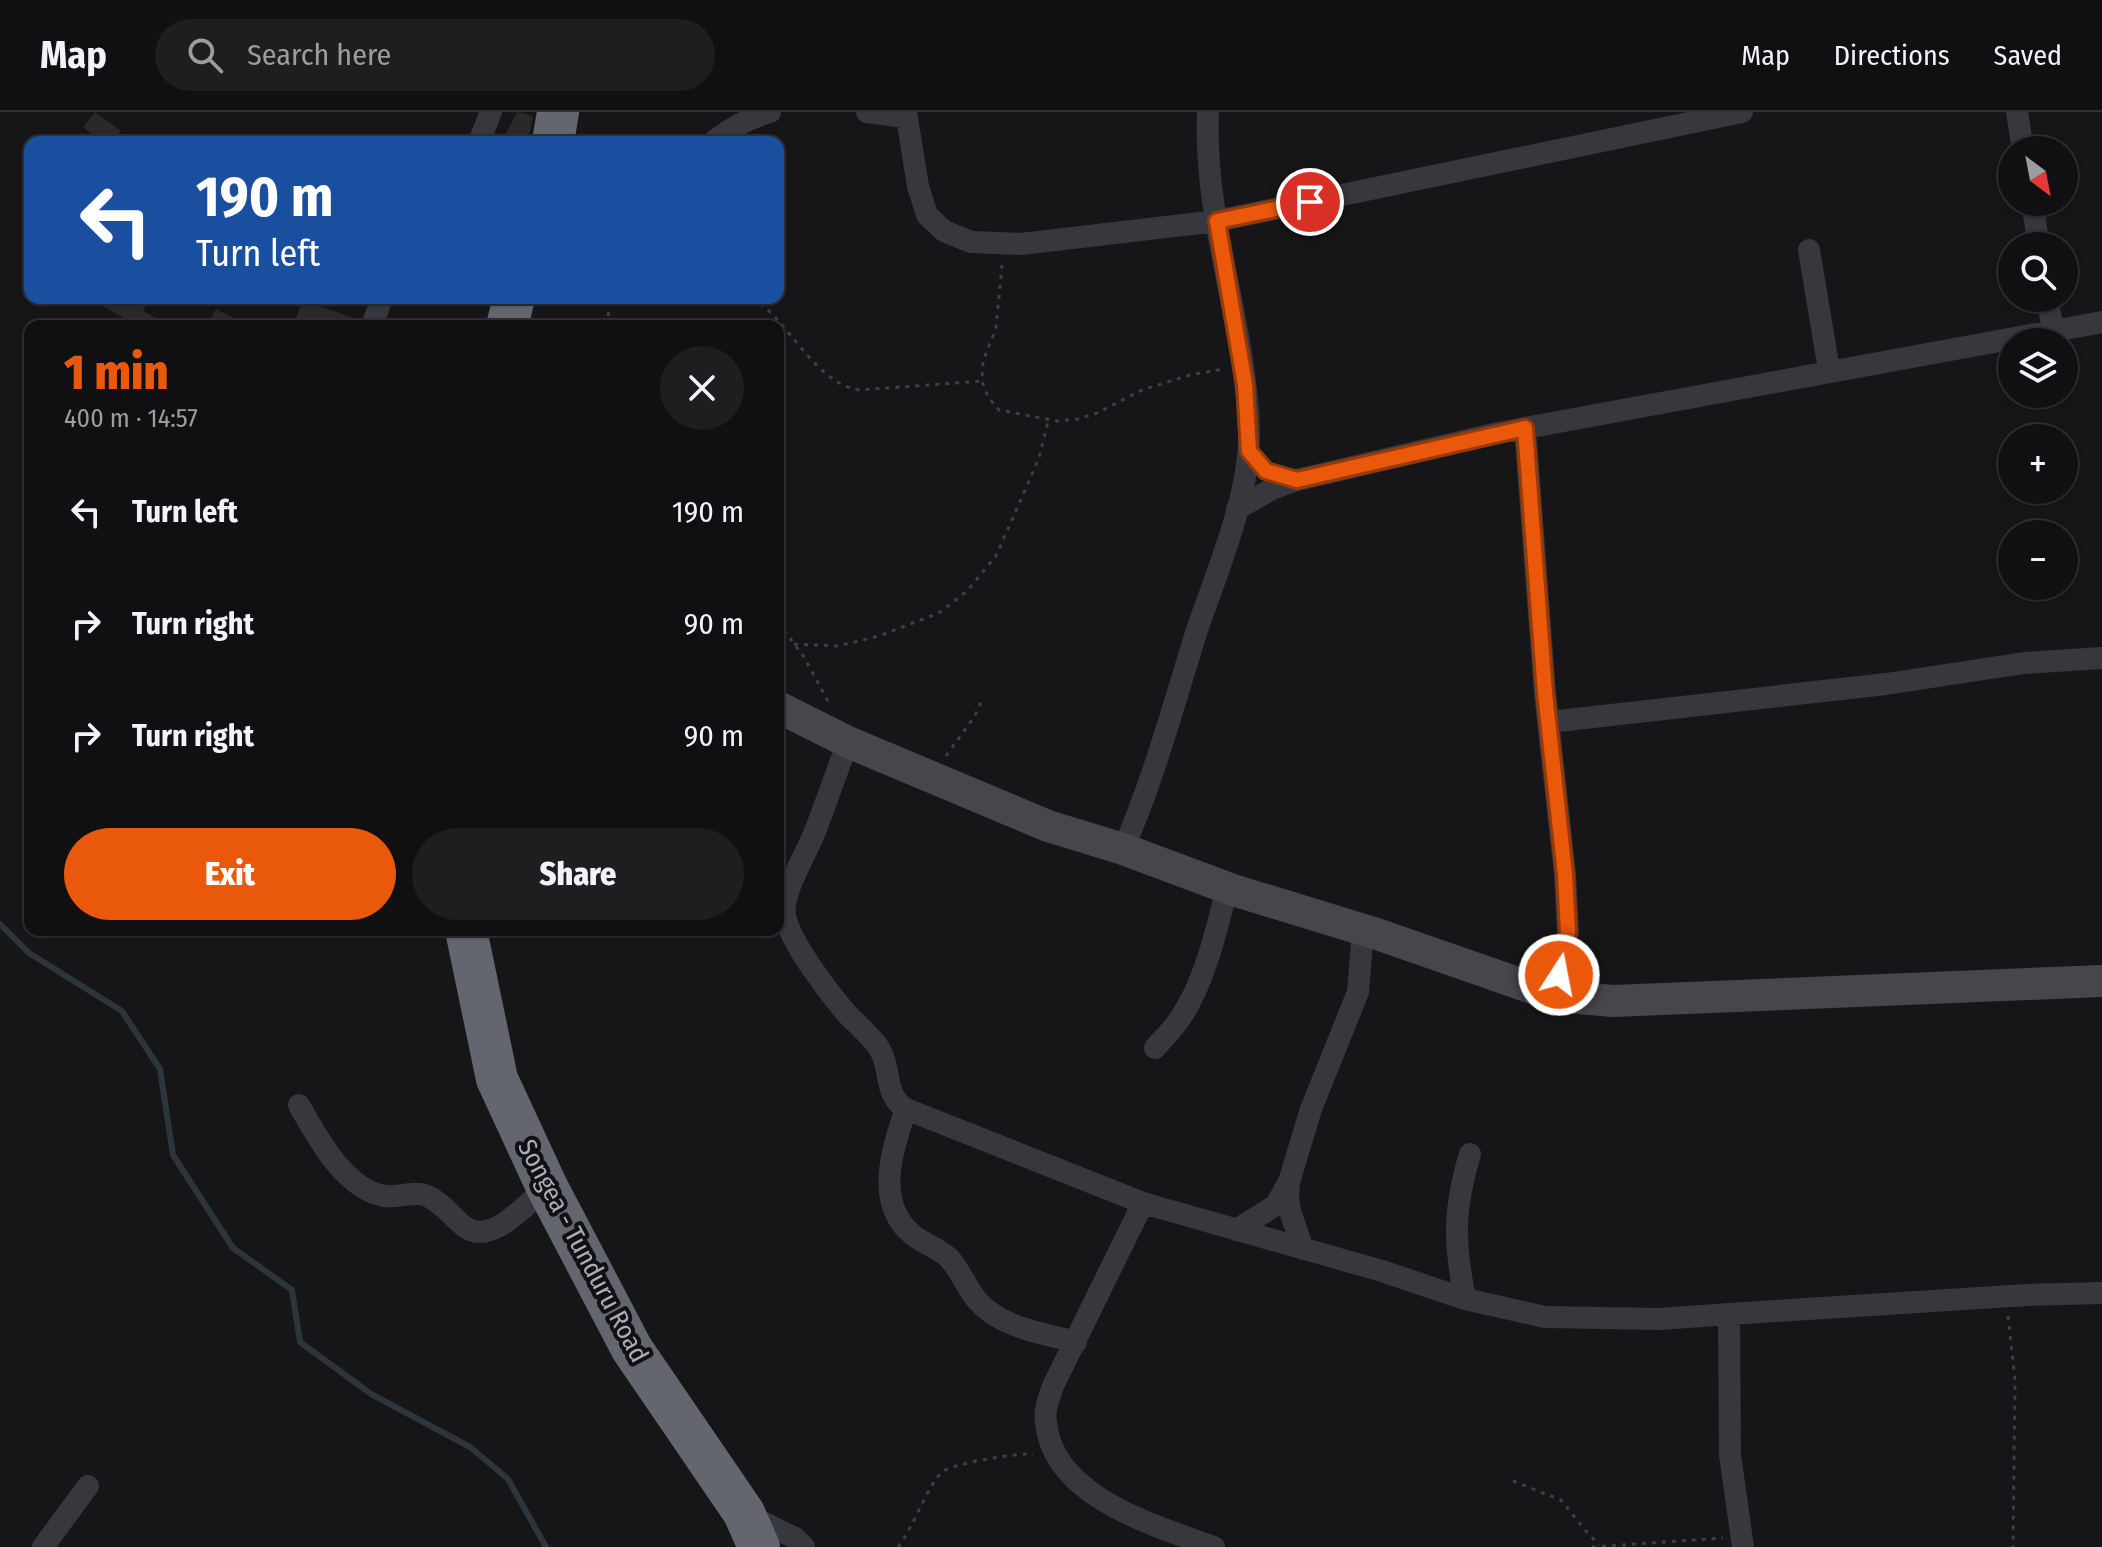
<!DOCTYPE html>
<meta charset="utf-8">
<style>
body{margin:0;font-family:"Fira Sans Condensed",sans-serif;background:#1e1e20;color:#f1f3f6;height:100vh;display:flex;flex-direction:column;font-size:30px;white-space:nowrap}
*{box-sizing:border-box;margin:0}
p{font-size:26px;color:#9c9d9f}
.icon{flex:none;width:44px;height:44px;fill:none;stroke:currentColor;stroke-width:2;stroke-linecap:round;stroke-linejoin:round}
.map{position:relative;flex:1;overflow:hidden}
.details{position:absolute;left:24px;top:208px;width:760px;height:616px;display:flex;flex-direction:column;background:#101012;border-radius:16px;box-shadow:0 2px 6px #0004,0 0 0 2px #303032}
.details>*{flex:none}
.hud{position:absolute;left:24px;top:24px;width:760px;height:168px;border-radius:16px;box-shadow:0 2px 6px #0004,0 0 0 2px #303032;background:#1a4fa0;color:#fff;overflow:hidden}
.needle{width:52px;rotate:148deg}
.tools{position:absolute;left:1998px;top:24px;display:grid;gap:16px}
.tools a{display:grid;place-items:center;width:80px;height:80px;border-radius:50%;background:#101012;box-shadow:0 2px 6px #0004,0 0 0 2px #303032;font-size:40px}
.pin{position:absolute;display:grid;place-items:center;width:68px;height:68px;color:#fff;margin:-34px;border:4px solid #fff;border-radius:50%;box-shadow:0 2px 8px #0007}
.me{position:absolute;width:88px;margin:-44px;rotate:11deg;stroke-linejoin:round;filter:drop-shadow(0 0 6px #0008)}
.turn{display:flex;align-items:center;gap:28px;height:168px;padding:0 40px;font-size:36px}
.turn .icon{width:104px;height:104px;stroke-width:2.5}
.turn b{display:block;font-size:56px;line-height:68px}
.round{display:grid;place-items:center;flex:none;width:84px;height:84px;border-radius:42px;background:#1e1e20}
.head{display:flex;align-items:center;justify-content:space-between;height:136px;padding:0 40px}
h1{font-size:48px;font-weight:800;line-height:60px;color:#ea580c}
.button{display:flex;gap:16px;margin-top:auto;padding:16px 40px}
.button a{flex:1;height:92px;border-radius:48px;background:#ea580c;color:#fff;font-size:32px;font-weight:800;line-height:92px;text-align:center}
.button a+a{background:#1e1e20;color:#f1f3f6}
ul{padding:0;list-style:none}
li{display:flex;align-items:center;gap:24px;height:112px;padding:0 40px}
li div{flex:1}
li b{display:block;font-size:30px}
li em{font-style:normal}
header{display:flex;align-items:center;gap:48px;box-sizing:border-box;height:112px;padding:0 40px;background:#101012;border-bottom:2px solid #303032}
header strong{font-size:38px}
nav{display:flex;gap:44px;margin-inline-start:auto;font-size:28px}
.search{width:560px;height:72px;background:#1e1e20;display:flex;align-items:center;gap:20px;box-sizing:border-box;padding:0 28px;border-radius:44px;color:#9c9d9f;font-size:30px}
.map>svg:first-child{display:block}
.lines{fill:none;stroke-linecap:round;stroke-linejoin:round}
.stream{stroke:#2c353c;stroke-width:6}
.building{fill:#29292c}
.path{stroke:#3d3f44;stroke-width:3;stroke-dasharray:4 6;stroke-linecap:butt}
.street{stroke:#37383d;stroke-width:22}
.secondary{stroke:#45474d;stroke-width:32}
.highway{stroke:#63666e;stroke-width:42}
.route-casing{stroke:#983908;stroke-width:20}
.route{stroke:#ea580c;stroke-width:14}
.labels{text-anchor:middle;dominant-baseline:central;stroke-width:8;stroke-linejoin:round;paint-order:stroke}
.street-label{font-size:26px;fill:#a8adb8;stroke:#111113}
</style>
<header>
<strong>Map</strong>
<div class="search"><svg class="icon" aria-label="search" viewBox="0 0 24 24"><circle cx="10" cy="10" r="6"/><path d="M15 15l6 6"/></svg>Search here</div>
<nav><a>Map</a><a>Directions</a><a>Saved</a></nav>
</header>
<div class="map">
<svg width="2102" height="1435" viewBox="0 0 2102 1435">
<rect width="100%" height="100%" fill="#161618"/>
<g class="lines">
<path class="stream" d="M0,812L29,841L122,899L160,957L173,1043L233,1136L292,1178L300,1230L371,1282L470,1335L508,1367L546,1435"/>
</g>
<path class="building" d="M95,0L121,19L112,30H102L83,15Z
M517,0L533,4L530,20L525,30H513L504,25Z
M88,186H151L143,199L170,214H138Z
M303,188L359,208L358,214H293Z
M216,197L249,214H207Z"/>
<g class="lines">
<path class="path" d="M1002,153L996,216L983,249L982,269L988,285L999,298L1057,309L1078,307L1097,301L1142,278L1190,263L1223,257
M752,186C787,205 815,273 860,278L982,269
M607,214L609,198
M778,510L804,545L829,591
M794,532L838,534L879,524L939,501L967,479L996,444L1039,346L1048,309
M946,644L974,605L983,586
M2008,1204L2015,1268L2013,1435
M1513,1369L1561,1388L1585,1418L1599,1433
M898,1435C912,1418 929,1371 942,1360C954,1351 1017,1341 1033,1342
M1592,1435L1723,1426"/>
<path class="street" d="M867,0L906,5
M906,0L918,74L927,103L944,119L971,130L1021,132L1217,109L1742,0
M2017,0L2023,38
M479,30L491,0
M713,30C731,16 748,6 770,0
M2032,90L2039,134
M1809,138L1829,258
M2047,186L2053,217
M372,214L382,186
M1525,316L1545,581L1565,762L1568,820L1555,884
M1237,397L1272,377L1297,368L1498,321L2102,210
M1549,610L1886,572L2024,551L2102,546
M848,630C837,659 827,688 816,717C808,739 781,781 785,803C789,829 829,881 847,902C857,912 868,922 877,933C893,955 882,982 906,997L1143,1091L1382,1159L1465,1187L1545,1205L1660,1207L1729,1202L1730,1343L1743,1435
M1123,737C1154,667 1174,591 1197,518C1217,459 1251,381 1249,319C1246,212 1203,108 1208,0
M1155,936C1162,928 1170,920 1176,912C1203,877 1217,818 1227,775
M299,993C317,1025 345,1078 385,1084C398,1086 415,1078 427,1084C442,1090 453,1106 465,1115C492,1134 527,1091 547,1075
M906,997C892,1037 874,1092 913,1123C924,1132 938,1136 949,1146C960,1158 966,1174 976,1187C1000,1216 1042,1221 1076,1230
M1143,1091L1053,1274C1049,1286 1044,1297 1046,1310C1052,1385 1156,1414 1214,1435
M1236,1118L1276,1093L1288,1071
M1303,1137L1290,1099L1288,1085L1289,1070L1311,997L1358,880L1363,818
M1465,1187C1454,1130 1453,1099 1470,1042
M1729,1202L2027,1183L2102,1181
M746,1402L795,1426L804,1435
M43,1435L88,1374"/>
<path class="secondary" d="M778,595L848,630L1048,714L1123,737L1233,778L1377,822L1555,884L1613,889L2102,869"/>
<path class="highway" d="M553,30L558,0
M507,214L514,186
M466,818L497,967L547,1075L632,1237L744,1401L759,1435"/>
</g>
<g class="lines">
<defs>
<path id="route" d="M1310,90L1217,109L1245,273L1249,339L1266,359L1297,368L1525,316L1545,581L1565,762L1568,820L1559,863"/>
</defs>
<use href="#route" class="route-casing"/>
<use href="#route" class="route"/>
</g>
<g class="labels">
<g class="street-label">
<text transform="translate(583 1139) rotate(62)">Songea - Tunduru Road</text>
</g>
</g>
</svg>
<div class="tools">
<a><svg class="needle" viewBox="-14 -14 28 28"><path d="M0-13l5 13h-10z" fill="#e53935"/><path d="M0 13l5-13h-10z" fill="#9c9d9f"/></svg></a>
<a><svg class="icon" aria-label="search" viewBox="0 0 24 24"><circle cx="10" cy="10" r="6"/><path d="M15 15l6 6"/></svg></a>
<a><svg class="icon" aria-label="layers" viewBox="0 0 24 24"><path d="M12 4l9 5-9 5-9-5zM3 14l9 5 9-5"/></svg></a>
<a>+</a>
<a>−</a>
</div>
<div class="pin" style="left:1310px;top:90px;background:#d93025"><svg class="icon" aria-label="arrive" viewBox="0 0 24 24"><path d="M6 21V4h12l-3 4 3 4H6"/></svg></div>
<svg class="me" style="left:1559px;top:863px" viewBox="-20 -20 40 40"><circle r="17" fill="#ea580c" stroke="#fff" stroke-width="3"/><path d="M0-11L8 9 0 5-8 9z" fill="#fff"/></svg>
<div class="hud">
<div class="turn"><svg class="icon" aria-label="left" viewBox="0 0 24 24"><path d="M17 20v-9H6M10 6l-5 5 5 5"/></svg><div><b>190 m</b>Turn left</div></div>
</div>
<section class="details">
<div class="head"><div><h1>1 min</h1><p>400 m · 14:57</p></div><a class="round"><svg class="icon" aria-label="close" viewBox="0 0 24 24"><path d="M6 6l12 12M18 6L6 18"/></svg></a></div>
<ul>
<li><svg class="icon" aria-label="left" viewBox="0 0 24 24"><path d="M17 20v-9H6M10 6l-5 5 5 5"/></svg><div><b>Turn left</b></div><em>190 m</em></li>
<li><svg class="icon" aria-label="right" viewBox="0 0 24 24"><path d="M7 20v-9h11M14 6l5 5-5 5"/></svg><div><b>Turn right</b></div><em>90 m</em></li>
<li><svg class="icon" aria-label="right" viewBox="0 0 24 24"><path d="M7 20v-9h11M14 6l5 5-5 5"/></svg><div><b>Turn right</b></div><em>90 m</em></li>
</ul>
<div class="button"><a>Exit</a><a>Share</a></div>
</section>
</div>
